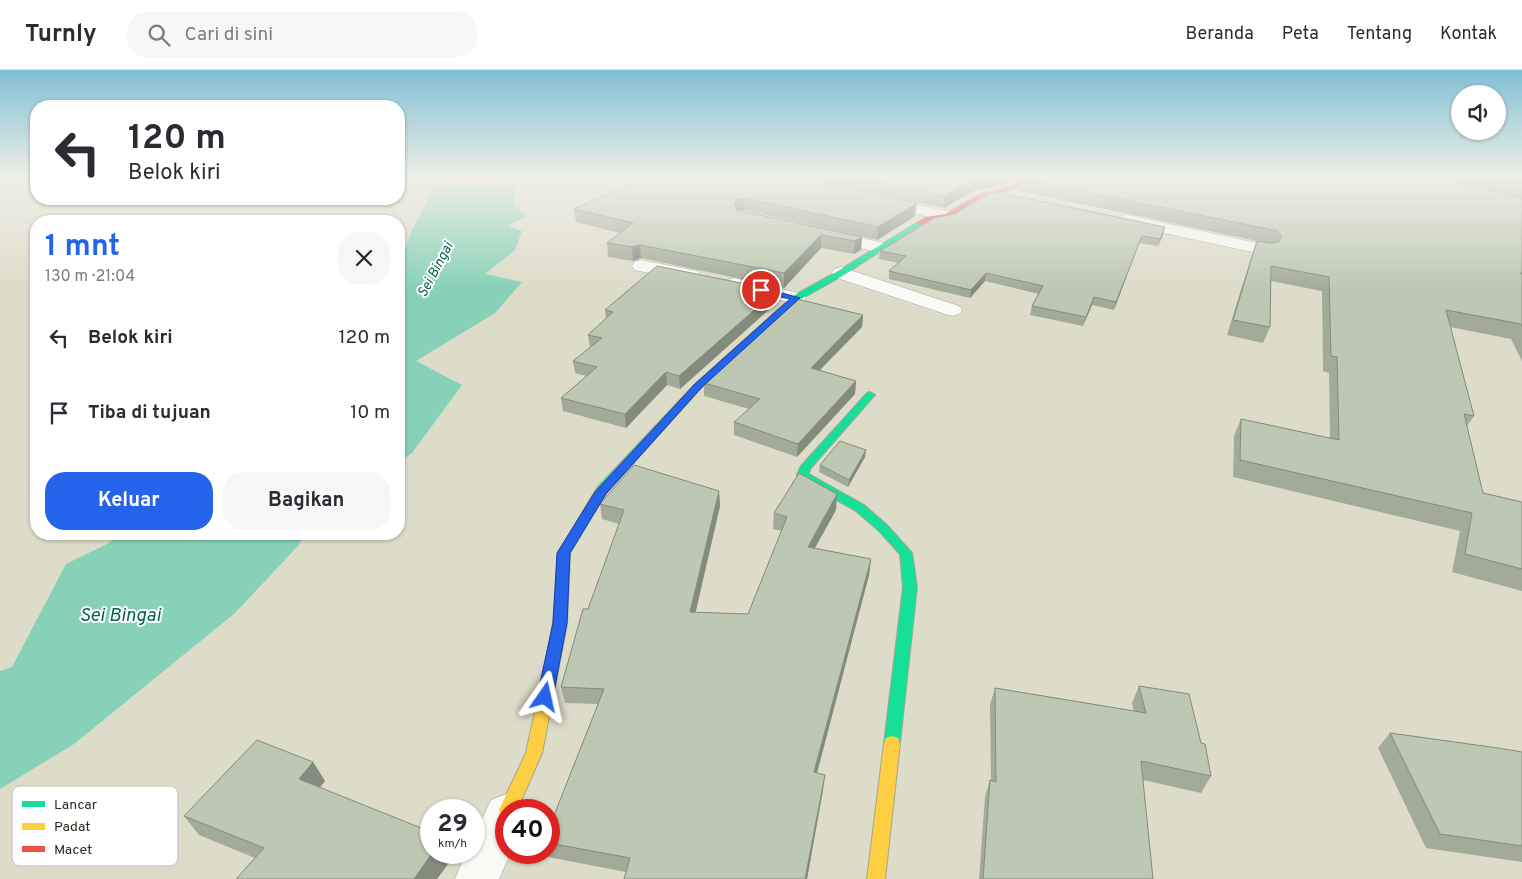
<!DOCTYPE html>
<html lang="id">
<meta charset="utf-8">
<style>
body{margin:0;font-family:Overpass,sans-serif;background:#f7f7f7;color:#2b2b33;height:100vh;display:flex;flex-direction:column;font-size:19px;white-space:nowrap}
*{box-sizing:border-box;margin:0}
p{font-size:16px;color:#7c7c81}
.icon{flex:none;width:28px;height:28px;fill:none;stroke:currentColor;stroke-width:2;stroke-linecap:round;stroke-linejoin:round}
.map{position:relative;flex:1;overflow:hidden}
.details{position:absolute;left:30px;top:145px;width:375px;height:325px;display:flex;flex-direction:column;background:#fff;border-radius:20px;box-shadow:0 1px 4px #0004}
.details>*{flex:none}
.top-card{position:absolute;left:30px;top:30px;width:375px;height:105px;border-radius:20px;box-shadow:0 1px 4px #0004;background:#fff;color:#2b2b33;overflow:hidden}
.controls{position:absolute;left:1451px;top:15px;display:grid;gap:10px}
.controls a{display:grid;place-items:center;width:55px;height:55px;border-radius:50%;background:#fff;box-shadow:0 1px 4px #0004;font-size:25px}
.speed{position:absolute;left:420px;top:729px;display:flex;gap:10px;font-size:25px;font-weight:700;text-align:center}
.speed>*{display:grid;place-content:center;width:65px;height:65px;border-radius:50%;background:#fff;box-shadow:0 1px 4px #0004;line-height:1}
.speed small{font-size:12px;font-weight:400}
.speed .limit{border:8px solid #d22;background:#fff;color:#111}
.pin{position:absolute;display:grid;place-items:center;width:42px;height:42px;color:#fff;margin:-21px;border:2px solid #fff;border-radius:50%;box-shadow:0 1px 5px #0007}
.me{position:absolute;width:55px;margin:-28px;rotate:11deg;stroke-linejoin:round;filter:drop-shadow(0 0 4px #0008)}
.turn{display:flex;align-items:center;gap:18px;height:105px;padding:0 15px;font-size:22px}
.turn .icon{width:65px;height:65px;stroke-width:2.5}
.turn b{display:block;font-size:35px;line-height:42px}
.round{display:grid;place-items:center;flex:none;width:52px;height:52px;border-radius:20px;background:#f7f7f7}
.overview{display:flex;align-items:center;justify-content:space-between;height:85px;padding:0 15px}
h1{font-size:30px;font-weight:700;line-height:38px;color:#2563eb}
.button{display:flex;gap:10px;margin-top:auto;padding:10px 15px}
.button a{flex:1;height:58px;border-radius:20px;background:#2563eb;color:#fff;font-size:20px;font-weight:700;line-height:58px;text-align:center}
.button a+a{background:#f7f7f7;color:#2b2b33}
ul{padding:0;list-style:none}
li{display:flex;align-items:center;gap:15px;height:75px;padding:0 15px}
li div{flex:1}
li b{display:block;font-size:19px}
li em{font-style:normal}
header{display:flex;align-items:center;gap:30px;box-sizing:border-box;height:70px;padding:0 25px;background:#fff;border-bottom:1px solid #e1e1e2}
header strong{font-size:24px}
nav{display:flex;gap:28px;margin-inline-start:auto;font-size:18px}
.search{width:350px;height:45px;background:#f7f7f7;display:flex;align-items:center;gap:12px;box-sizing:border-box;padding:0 18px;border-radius:20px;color:#7c7c81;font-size:19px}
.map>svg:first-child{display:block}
.water{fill:#86d1b8}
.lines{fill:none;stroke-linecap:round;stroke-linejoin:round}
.street-casing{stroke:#a5a596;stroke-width:1}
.fast-casing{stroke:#a5a596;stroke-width:2}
.slow-casing{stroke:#a5a596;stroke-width:2}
.jam-casing{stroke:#a5a596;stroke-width:2}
.street{fill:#fafaf7;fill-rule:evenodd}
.fast{fill:#16e098;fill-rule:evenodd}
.slow{fill:#ffcf43;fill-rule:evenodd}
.jam{fill:#f24e42;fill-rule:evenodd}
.wall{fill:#a3ab98}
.shaded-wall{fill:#848b7c}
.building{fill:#bdc7b1;stroke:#848b7c}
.route{fill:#2563eb;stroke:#184099}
.labels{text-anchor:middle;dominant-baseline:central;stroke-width:4;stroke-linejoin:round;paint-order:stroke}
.far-water-label{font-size:14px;font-style:italic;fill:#066250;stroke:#fff}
.near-water-label{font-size:19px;font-style:italic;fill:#066250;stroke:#fff}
.key{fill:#fff;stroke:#bfbfbb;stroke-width:1}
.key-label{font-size:14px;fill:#2b2a1d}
</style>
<header>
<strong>Turnly</strong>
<div class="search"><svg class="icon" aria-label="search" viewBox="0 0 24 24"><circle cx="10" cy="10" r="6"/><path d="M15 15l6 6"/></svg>Cari di sini</div>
<nav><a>Beranda</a><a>Peta</a><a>Tentang</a><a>Kontak</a></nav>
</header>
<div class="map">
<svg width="1522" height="809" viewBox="0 0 1522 809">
<rect width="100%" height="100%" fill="#dddcc9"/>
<path class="water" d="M440,107H517L513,134L526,146L508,156L522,161L515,180L485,204L522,212L495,243L416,291L462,315L412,383L399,392V195L412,160Z
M121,464H306L297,477L235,543L74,674L0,719V601L12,597L66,494L107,474Z"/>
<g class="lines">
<defs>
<path id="street" d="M809,107H825L822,111L823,115L947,141L953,142L955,146L953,150L947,151L812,121L807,110Z
M1128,145L1266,175L1272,176L1275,180L1272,184L1266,185L1122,154L1120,150L1122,146Z
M825,160L888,174L891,178L888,182L882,183L819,169L816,165L819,161Z
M641,190L697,201L700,205L697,209L690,211L634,200L632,196L634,192Z
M841,197L959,236L962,240L959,244L952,246L945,244L834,207L832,203L834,199Z
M734,208L803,224L806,228L803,232L796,234L727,218L724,214L727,210Z
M506,724L521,730L525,740H506V782H511L499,809H455L466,782H474V767L491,730Z"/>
<path id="fast" d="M918,152L923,153L844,205L799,230L701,318L606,423L570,483L567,553L560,590L558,594L553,596L548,594L546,590L553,553L558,483L597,418L695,314L793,226L838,201Z
M870,322L875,325L873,327L810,399L809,404L864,435L887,455L912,483L917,517L900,673L898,678L892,680L886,678L884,673L903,517L900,484L879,461L856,441L804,412L797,405L801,396L867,323Z"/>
<path id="slow" d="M553,584L558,586L560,590L542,683L517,740H506V747L502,746L499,740L526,683L546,590L548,586Z
M892,666L898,668L900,673L885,809H867L884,673L886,668Z"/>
<path id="jam" d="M1011,107H1019L1028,112L999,124L986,126L949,147L930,150L920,155L917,153L926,147L945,144L982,123L996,121L1020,112Z"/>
</defs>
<use href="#street" class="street-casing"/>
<use href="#fast" class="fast-casing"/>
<use href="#slow" class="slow-casing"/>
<use href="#jam" class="jam-casing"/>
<use href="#street" class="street"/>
<use href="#fast" class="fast"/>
<use href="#slow" class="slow"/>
<use href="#jam" class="jam"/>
</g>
<path class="wall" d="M825,107H1010L1009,111L994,117L977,119L944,138L825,113Z
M1027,107H1522V291L1511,269L1450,257L1474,346L1467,356L1483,423L1522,432V521L1452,502L1460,461L1233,407L1234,366L1241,349L1330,368L1329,303L1323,301L1322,221L1271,211L1270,257L1263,273L1227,265L1252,184L1257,171L1020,121L1022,109Z
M812,111L915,146L877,170L744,140L740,141L862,167L861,180L854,184L821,178L784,218L641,188L633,191L608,187L607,173L620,163L576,152L574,139Z
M1163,165L1158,176L1139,173L1114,240L1092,235L1083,256L1030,245L1032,236L1039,224L985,211L970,228L889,209V201L899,193L879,189L880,181Z
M770,219V222L774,223V235L680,319L667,315L626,358L563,341L561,328L586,306L575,303L573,291L590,278L588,265L606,249L605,240Z
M863,245L862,257L820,300L856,311L855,324L797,387L734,365V352L749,339L704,326V313Z
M865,387L848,417L819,402L820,395Z
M719,421L720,436L695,543L748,544L782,461L773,459L774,443L836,440L815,478L871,489L869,505L817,703L823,720L807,809H624L626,802L548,787L546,782H549V758L598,634L565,633L561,617L619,454L602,449L600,434Z
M1139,616L1201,673L1211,706L1201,723L1143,710L1153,809H979L985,727L990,710H991L990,635L995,618L1134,641L1132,633Z
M1390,663L1522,682V792L1426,778L1378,678Z
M313,692L325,711L320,717L453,787L437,809H236L255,788L199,765L184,746Z"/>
<path class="shaded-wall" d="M979,107H1010L1009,111L994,117L977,119L944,138L945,126Z
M744,128V140L738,141L734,134L737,129Z
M917,133L915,146L877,170L878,157Z
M1165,157L1163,165L1158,176L1160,169Z
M821,165V178L784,218V203Z
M1142,166L1139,173L1114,240L1116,232Z
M862,167L861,180L854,184L855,171Z
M640,175L641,188L633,191L632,177Z
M986,203L985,211L970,228L971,220Z
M770,219V227L774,223V235L680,319L679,306Z
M1094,227L1092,235L1083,256L1086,247Z
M863,245L862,257L810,310L811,298Z
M666,302L667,315L626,358L625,344Z
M856,311L855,324L797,387L798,374Z
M866,380L865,387L848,417L849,410Z
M719,421L720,436L692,558L690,542Z
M837,424L836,440L807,492L808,477Z
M871,489L869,505L813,718L814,702Z
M313,692L325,711L311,728L299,709Z
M825,705L823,720L807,809H805Z
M433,782H451L453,787L437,809H414Z"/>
<path class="building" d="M643,107H810L812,111L917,133L878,157L744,128L737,129L734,134L737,140L862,167L855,171L821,165L784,203L640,175L632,177L607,173L633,153L574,139Z
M851,107H984H979L945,126Z
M1027,107H1435L1522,128V203H1520L1522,204V257L1521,254L1446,240L1474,346L1464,344L1483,423L1522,432V499L1465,484L1472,443L1240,390L1241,349L1339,370L1337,287L1331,286L1329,207L1271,196L1270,257L1233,250L1257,171L1271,173L1278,172L1282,167L1278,161L1022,109Z
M1489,107H1522V114Z
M997,122L1165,157L1160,169L1142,166L1116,232L1094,227L1086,247L1032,236L1043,216L986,203L971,220L889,201L906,186L880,181L934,148L955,144L990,123Z
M657,196L770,219L767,222L774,223L679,306L666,302L625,344L561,328L597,297L573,291L602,268L588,265L613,242L605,240Z
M797,229L863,245L811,298L856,311L798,374L734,352L760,329L704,313Z
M840,371L866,380L849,410L820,395Z
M634,395L719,421L690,542L748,544L787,447L774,443L799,403L837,424L808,477L871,489L814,702L825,705L805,809H624L630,788L549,773V758L604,619L561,617L583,539H588L624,440L600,434Z
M1139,616L1189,624L1201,673L1205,674L1211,706L1141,691L1153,809H983L990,710L996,712L995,618L1146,643Z
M1390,663L1498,678L1522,682V776L1440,764Z
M257,670L313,692L299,709L431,762V782H433L414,809H236L264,778L184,746Z"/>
<linearGradient id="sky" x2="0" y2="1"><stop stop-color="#81c0d5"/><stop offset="0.49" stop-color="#f0efe7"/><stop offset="1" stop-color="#f0efe7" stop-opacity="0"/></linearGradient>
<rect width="1522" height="220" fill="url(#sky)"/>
<path class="route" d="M761,217L800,228L701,318L606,424L570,483L567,553L553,627L551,632L545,634L540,632L537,627L553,553L557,483L595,422L695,314L790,229L758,222L757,220Z"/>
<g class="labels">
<g class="far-water-label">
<text transform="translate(436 200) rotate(-62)">Sei Bingai</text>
</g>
<g class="near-water-label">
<text x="120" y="546">Sei Bingai</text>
</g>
</g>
<rect x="12" y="716" width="166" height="80" rx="8" class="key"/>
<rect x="22" y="731" width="23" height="6" fill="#16e098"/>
<rect x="22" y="753" width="23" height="7" fill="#ffcf43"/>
<rect x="22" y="776" width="23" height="6" fill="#f24e42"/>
<g class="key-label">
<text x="54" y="739">Lancar</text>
<text x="54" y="761">Padat</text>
<text x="54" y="784">Macet</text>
</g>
</svg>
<div class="controls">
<a><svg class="icon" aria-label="sound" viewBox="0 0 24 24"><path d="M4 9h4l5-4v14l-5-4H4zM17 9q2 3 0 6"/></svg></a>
</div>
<div class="speed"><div>29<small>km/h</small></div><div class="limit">40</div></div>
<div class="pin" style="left:761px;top:220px;background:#d93025"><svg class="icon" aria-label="arrive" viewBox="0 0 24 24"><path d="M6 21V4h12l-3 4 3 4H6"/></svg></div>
<svg class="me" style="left:545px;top:627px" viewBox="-20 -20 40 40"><path d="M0-17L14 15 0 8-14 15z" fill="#2563eb" stroke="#fff" stroke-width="4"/></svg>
<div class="top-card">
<div class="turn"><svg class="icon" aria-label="left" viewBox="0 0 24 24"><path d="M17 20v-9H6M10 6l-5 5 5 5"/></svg><div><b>120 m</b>Belok kiri</div></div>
</div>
<section class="details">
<div class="overview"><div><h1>1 mnt</h1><p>130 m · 21:04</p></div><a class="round"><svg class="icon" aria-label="close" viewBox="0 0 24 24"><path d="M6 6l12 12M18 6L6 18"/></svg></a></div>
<ul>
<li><svg class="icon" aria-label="left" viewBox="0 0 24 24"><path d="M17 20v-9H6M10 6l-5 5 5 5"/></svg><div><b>Belok kiri</b></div><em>120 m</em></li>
<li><svg class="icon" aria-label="arrive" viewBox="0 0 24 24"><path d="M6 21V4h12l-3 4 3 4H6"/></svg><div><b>Tiba di tujuan</b></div><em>10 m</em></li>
</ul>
<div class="button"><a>Keluar</a><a>Bagikan</a></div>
</section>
</div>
